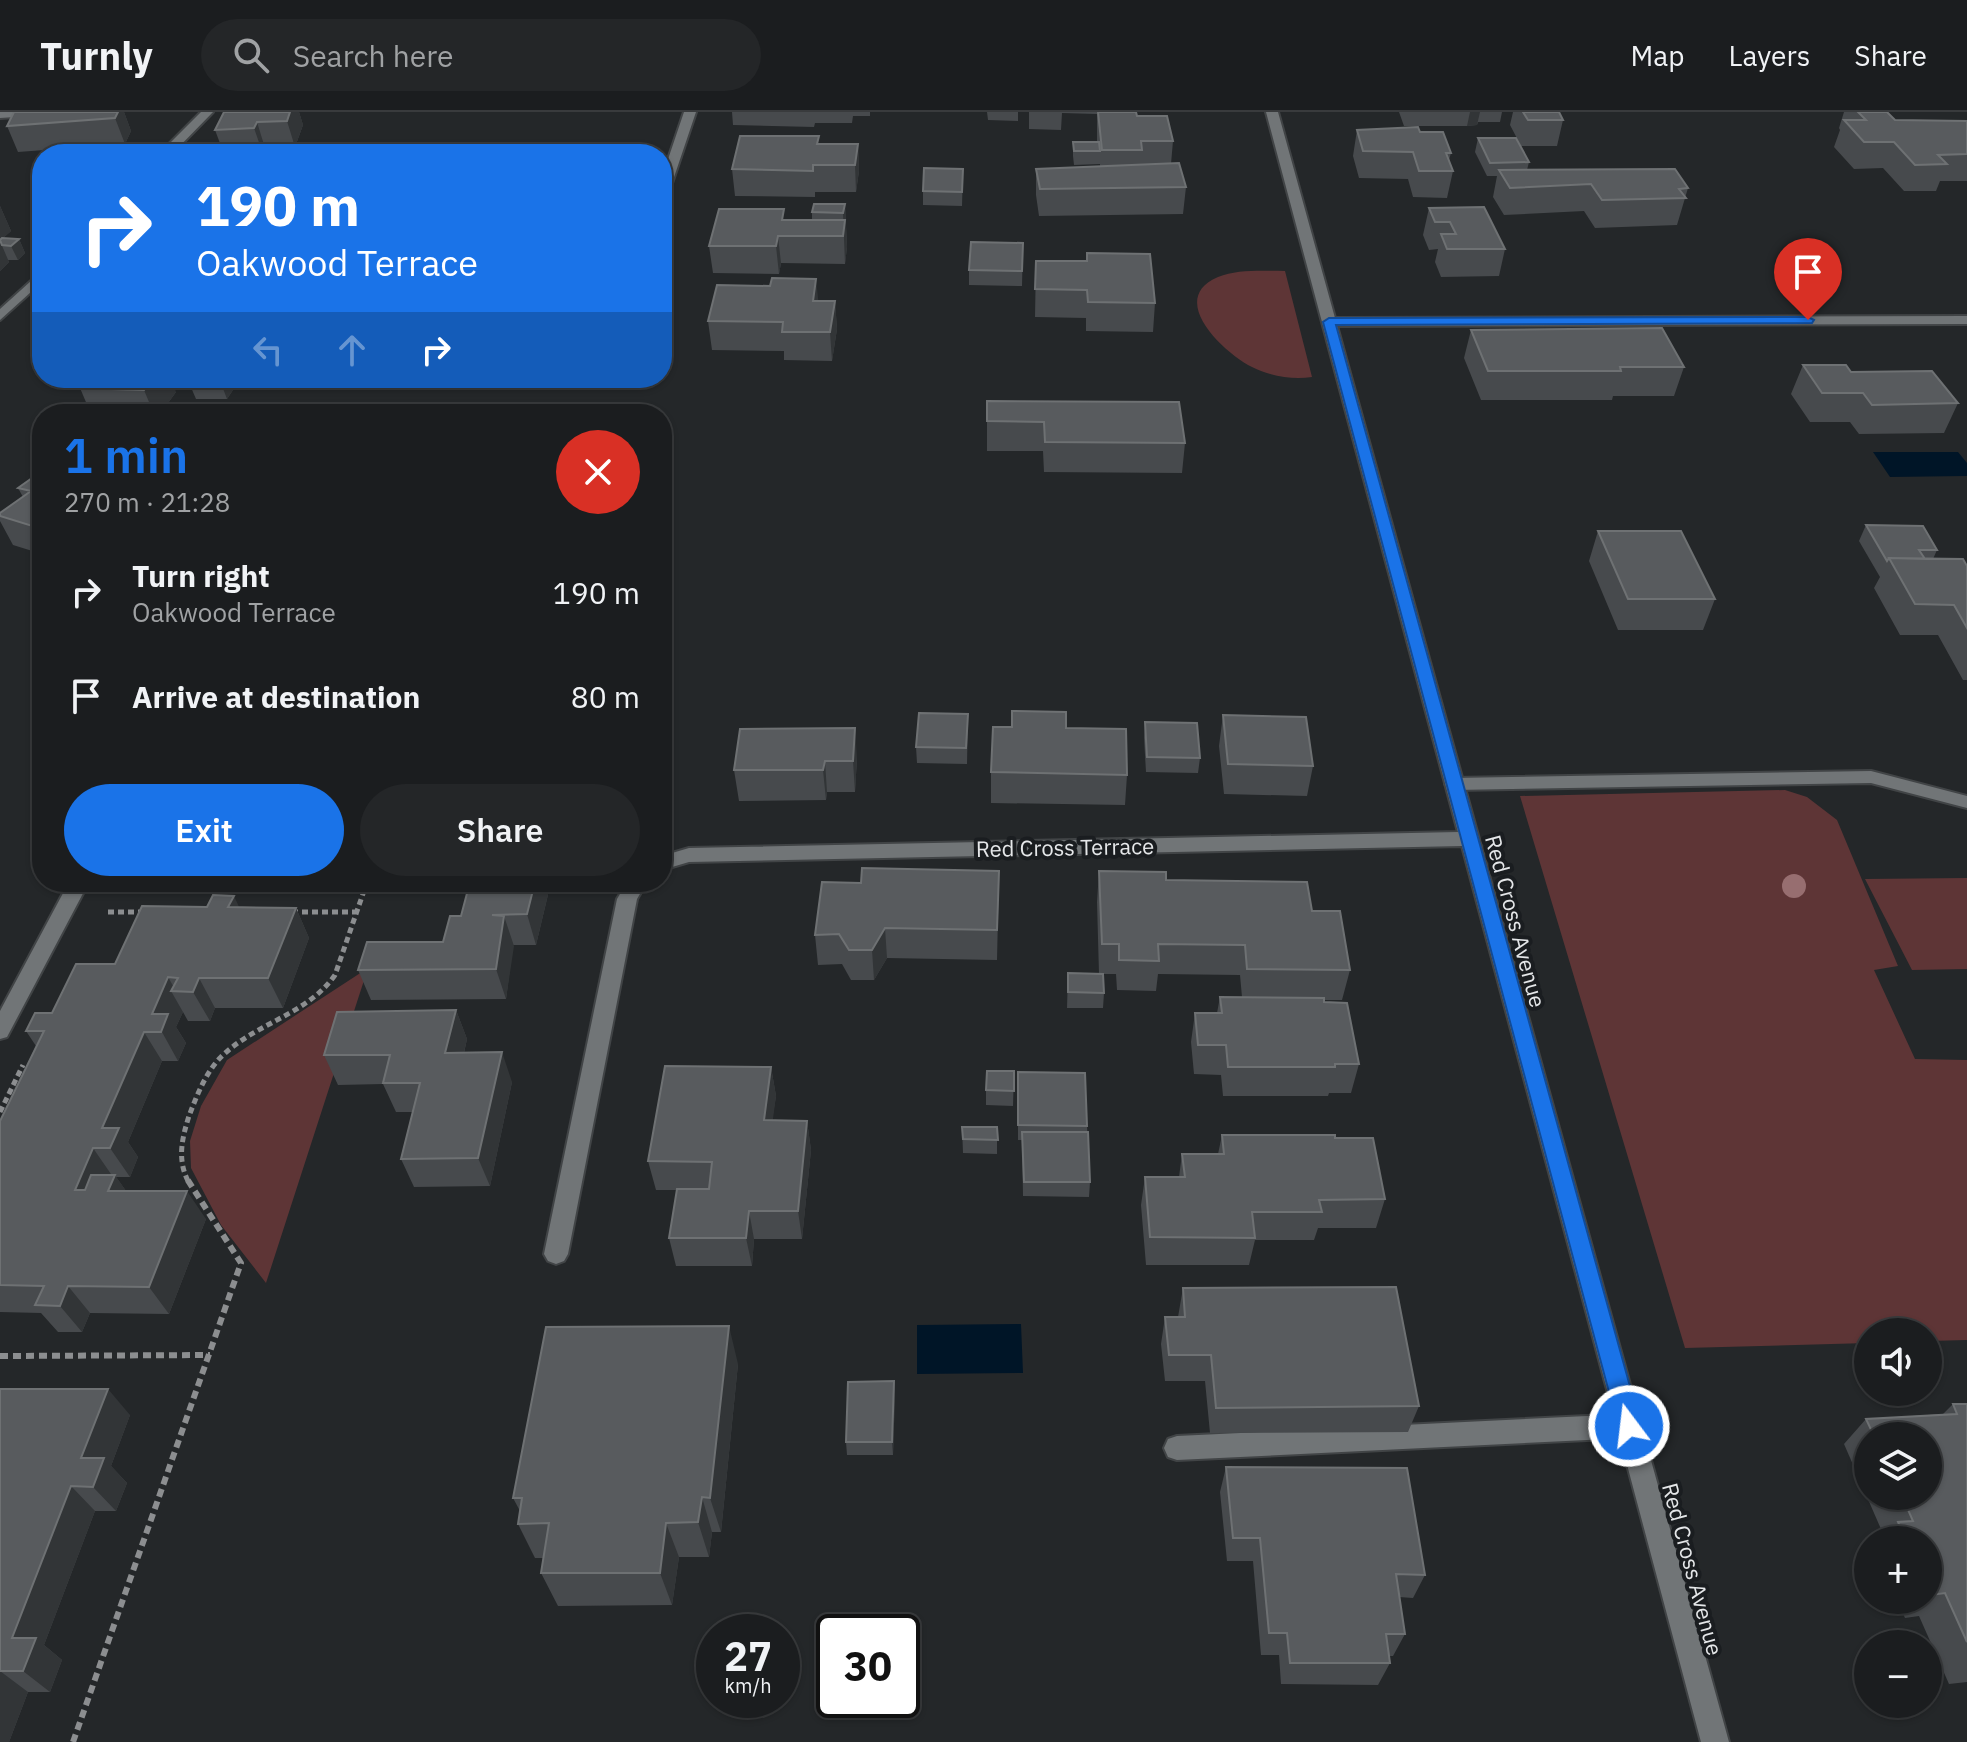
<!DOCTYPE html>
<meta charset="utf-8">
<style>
body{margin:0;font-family:"IBM Plex Sans",sans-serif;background:#242628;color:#f1f3f6;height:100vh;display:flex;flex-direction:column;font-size:30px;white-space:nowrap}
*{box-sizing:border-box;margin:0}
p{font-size:26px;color:#a0a2a4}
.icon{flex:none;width:44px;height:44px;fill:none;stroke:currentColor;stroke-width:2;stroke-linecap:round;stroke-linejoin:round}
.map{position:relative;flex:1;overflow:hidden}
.drawer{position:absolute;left:32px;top:292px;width:640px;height:488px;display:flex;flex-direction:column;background:#1b1d1f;border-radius:32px;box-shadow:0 2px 6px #0004,0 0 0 2px #393b3d}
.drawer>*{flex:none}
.banner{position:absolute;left:32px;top:32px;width:640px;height:244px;border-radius:32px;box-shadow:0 2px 6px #0004,0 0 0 2px #393b3d;background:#1a73e8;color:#fff;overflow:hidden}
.fabs{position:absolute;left:1854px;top:1206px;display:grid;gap:16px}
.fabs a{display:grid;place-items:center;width:88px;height:88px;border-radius:50%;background:#1b1d1f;box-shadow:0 2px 6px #0004,0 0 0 2px #393b3d;font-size:40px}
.speed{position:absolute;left:696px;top:1502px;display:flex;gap:16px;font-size:40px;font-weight:700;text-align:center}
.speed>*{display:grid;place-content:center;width:104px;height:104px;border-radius:50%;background:#1b1d1f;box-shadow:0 2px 6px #0004,0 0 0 2px #393b3d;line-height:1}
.speed small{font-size:20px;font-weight:400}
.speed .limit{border:4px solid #111;border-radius:12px;background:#fff;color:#111}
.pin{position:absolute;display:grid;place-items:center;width:68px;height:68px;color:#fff;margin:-82px -34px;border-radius:50% 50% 50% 0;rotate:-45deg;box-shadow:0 0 8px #0007}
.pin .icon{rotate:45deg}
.me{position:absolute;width:88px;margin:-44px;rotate:345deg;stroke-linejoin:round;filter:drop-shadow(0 0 6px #0008)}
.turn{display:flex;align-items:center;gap:28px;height:168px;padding:0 32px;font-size:36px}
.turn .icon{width:104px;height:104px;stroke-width:2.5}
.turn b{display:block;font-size:56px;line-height:68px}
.lanes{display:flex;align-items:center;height:76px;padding:0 32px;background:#0003;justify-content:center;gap:40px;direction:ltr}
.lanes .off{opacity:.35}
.round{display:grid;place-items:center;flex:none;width:84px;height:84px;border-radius:42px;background:#242628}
.headline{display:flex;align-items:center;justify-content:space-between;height:136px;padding:0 32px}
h1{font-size:48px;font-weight:600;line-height:60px;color:#1a73e8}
.button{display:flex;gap:16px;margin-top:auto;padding:16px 32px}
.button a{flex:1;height:92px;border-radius:48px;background:#1a73e8;color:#fff;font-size:32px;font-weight:600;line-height:92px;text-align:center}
.button a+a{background:#242628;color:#f1f3f6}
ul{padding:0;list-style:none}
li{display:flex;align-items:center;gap:24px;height:104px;padding:0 32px}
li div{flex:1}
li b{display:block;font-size:30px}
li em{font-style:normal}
header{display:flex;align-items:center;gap:48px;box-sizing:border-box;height:112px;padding:0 40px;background:#1b1d1f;border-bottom:2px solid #393b3d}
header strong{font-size:38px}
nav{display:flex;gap:44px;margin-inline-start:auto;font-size:28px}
.search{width:560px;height:72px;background:#242628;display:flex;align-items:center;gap:20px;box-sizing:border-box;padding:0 28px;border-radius:44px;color:#a0a2a4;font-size:30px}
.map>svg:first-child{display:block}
.green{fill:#5e3536}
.water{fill:#001527}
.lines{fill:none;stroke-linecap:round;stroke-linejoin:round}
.service-casing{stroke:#414446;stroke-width:4}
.minor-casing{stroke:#414446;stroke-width:4}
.tertiary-casing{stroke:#414446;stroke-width:4}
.path-far1{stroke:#8c8e90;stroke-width:5;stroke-dasharray:6 4;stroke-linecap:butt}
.path{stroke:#8c8e90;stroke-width:6;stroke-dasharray:8 5;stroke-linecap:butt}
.service{fill:#717577;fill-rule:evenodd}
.minor{fill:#717577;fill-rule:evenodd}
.tertiary{fill:#717577;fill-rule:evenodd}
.tree{fill:#976e70}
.wall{fill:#474a4d;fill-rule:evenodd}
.shaded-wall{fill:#323537}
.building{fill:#585b5e;stroke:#6e7173;stroke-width:2}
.route{fill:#1a73e8;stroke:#114b97;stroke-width:2}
.labels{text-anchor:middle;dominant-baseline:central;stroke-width:8;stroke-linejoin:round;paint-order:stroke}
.street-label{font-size:22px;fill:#e5e7e9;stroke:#1a1d20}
</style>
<header>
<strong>Turnly</strong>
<div class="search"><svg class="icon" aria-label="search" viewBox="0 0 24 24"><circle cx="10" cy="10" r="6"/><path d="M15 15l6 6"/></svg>Search here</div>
<nav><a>Map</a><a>Layers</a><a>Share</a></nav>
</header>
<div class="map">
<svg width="1967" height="1630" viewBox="0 0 1967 1630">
<rect width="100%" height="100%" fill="#242729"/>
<path class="green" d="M1285,159L1312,265C1292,268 1270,264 1252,255C1224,241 1166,187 1218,165C1238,157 1263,159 1285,159Z
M1785,678L1807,685L1837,708L1898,854L1874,858L1915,947L1967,948V1228L1928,1229V1220H1868V1231L1685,1236L1520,684Z
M1967,766V857L1912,858L1865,767Z
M368,856L266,1171L221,1113L191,1056L190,1029L201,994L227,948Z"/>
<path class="water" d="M1873,340H1958L1967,351V364L1890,365Z
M1021,1212L1023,1261L917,1262V1213Z"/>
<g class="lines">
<defs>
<path id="service" d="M1871,659L1967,684V696L1871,671L1454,678L1445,672L1454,666Z
M1629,1302L1638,1306L1642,1314L1638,1322L1629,1326L1177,1348L1168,1345L1164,1336L1168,1327L1177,1324Z"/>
<path id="minor" d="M201,0H213L172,42H159Z
M684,0H696L668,83L662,87V65Z
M1266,0H1278L1335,206L1967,204V212L1337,214L1729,1630H1701L1462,734L689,750L662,758V744L689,736L1458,720Z
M42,159V170L0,208V197Z
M69,770H89L7,925L0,927V899Z
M627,770H647L637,787L568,1142L564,1149L556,1152L548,1149L544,1142L617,787Z"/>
<path id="tertiary" d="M0,0H52L46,3L0,6Z"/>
</defs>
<use href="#service" class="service-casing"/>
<use href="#minor" class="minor-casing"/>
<use href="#tertiary" class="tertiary-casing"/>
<path class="path-far1" d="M119,777L132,770
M108,800H146
M292,800H357
M0,1000L23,953
M188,1069C177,1047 182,1026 189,1004C197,983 206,960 221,945C255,911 307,903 335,863L367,770"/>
<path class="path" d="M0,1244L210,1243
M73,1630L241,1151L187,1067"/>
<use href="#service" class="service"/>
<use href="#minor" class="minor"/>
<use href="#tertiary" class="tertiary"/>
</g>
<circle class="tree" cx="1794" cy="774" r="12"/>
<path class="wall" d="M14,0H124L131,19L125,32L18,40L7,14Z
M224,0H299L303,13L295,35L265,36L263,42H224L215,18Z
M732,0H870V4H853L852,11H815L814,15L733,13Z
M987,0H1018V9L988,8Z
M1029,0H1136L1137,4L1173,29L1171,52L1186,75L1183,102L1039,104L1036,83V57L1100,54V52L1074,53L1073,44V30H1097V2L1062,1L1061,18L1029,17Z
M1399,0H1502L1500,10H1478L1477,13L1467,14H1404Z
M1513,0H1559L1563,8L1557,34H1521L1510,13Z
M1844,0H1887L1895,8L1967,9V69H1940L1936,79H1904L1883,56L1854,57L1834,35L1840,18L1839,16Z
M1357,18L1420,20L1451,41L1449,48L1453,59L1447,86L1413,85L1408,67L1359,66L1353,44Z
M1478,26L1529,50L1527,58L1688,76L1677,113L1595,116L1584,99L1504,103L1493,85L1497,64H1487L1475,40Z
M819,32H858L859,59L856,80H815V85L735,84L732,57Z
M963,57L962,94L923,93V79Z
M845,92L847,135L845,152L781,151L779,162L713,161L709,134L785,108H812V100Z
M0,94L11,119L3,126L19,127L25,141L18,148H8L9,150L0,159Z
M1429,96L1505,137L1499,164L1441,165L1435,150L1438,137L1429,138L1423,123Z
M1023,131L1022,174L969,173V158Z
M1087,141L1155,191L1153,220L1086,219V206L1035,205L1036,149H1086Z
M818,189H835L837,217L832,249L784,248V239L712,238L708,209Z
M1471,218L1684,255L1674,284H1613L1612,288H1481L1464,246Z
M1803,253L1851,260L1958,291L1944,321L1859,322L1850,310H1810L1791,282Z
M187,266H241L227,287H196Z
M80,276L176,280L160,302H91Z
M987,289L1185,331L1182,361L1044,360L1043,339H987Z
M42,345V442L13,433L0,409V401L23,385L18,376L42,359L37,349Z
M1866,413L1937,438L1933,447L1967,454V568H1963L1938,523H1900L1874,476L1880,465L1859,429Z
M1598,419L1715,487L1703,518H1618L1589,449Z
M968,602L967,652L917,651L916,635Z
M1223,603L1313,654L1307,684L1224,682L1219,634Z
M1145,610L1200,646L1198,661L1146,660L1144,626Z
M1066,616L1127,663L1125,693L991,691V660Z
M857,646L855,680H827L826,688L739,689L734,658Z
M999,759L997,848L887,846L874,868H851L842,852L818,853L815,823L861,771Z
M1099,759L1166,768L1312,799L1350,858L1342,888H1324V890L1359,952L1351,981H1329L1328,984H1223L1221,963L1194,962L1191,930L1195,901H1217L1220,885H1242L1240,863L1158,862L1156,879L1117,878L1116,862H1103L1104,881L1103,896H1067L1068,861L1099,862L1097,790Z
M551,770L536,833H513L506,887L371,888L358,858L443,830L461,804Z
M239,795L296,796L309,826L283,896H215L210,909H188L183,900L176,915L186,931L178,949H162L128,1030L138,1045L130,1065H116L126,1079L206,1107L169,1202L90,1201L82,1220H58L41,1201L0,1200V1009L36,934L26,919L52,901L115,852Z
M456,898L467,927L464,941L512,970L490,1074L414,1075L401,1047L413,1000H396L383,972L338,973L324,943Z
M771,955L776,984L772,1008L807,1009L811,1038L802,1127H754L752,1154H676L669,1126L677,1078H656L648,1049Z
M1014,959L1013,994L986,993V978Z
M1018,960L1087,1014L1090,1070L1089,1085L1023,1084L1022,1028H1018Z
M962,1015H997V1042L963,1041Z
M1222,1023L1335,1026L1385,1087L1376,1116H1318L1314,1128H1255L1249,1153H1146L1141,1093L1145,1065H1179L1182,1042H1218Z
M1183,1176L1419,1294L1408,1320L1210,1321L1205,1269H1165L1161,1232L1165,1205H1178Z
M738,1252L721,1420H712L709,1445H679L672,1493L558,1494L541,1461L543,1446H535L518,1412L520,1399L513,1386Z
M894,1269L895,1282L893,1343H847L846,1330Z
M0,1277L130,1303L111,1354L127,1371L116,1399H95L44,1533L62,1548L50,1580H28L9,1630H0Z
M1953,1292H1967V1570L1949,1572L1919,1504L1905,1506L1897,1488H1928V1428H1880L1884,1424L1844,1332L1866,1307L1943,1302ZM1868,1324H1928V1384H1868Z
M1226,1355L1425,1463L1413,1486L1399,1485L1405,1522L1393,1544H1389L1390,1551L1378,1573L1281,1572L1279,1543H1261L1253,1449H1227L1220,1380Z"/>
<path class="shaded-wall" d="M118,0H124L131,19L125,32L115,6Z
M290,0H299L303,13L295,35L287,9Z
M1470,0H1480L1477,13L1467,14Z
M257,10L265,36L263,42L254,16Z
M858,32L859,59L856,80L855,53Z
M845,92L847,135L845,152L843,101Z
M0,94L11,119L0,129Z
M778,124L781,151L779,162L776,134Z
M19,127L25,141L18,148L11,134Z
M0,129L9,150L0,159Z
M816,167L819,195L813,189Z
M835,189L837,217L832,249L830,220Z
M153,266H171L176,280L160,302H154L144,278Z
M219,266H241L227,287Z
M855,616L857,646L855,680L853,649Z
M825,649L827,680L826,688L823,658Z
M535,770H551L536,833L527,802Z
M234,784L248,814L228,795Z
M296,796L309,826L283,896L268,866Z
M504,804L514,834L506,887L496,857Z
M885,816L887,846L874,868L872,838Z
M168,865L176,879H171L183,900L176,915L186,931L178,949L152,902Z
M199,866L215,896L210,909L193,880Z
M456,898L467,927L457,971L445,941Z
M144,920L162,949L128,1030L138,1045L130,1065L110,1036L102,1016Z
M502,940L512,970L490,1074L478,1046Z
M771,955L776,984L769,1037L764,1008Z
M807,1009L811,1038L802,1127L798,1099Z
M93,1036L113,1065L96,1106L75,1078Z
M115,1063L135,1092L108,1079Z
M187,1079L206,1107L169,1202L149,1175Z
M749,1099L754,1127L752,1154L746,1126Z
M68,1174L90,1201L82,1220L60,1194Z
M729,1214L738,1252L721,1420L710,1386Z
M894,1269L895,1282L893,1343L892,1330Z
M108,1277L130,1303L111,1354L127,1371L116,1399L93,1375L81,1346Z
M71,1374L95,1399L44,1533L62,1548L50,1580L23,1559L12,1526Z
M702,1385L712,1420L709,1445L698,1410Z
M666,1411L679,1445L672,1493L660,1461Z
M0,1559L28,1580L9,1630H0Z"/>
<path class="building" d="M14,0H118L115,6L7,14Z
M224,0H290L287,9L257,10L254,16L215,18Z
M1098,0H1136L1137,4H1167L1173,29H1141L1142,38H1102Z
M1523,0H1559L1563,8H1528Z
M1858,0H1887L1895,8L1967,9V42L1938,43L1947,52L1915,53L1894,30H1864L1844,8H1866Z
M1418,15L1420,20H1443L1451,41H1446L1453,59H1419L1413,40L1363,39L1357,18Z
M740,24H819L817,32H858L855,53H813V59L732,57Z
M1478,26H1516L1529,50L1490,51Z
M1073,30H1099L1100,39H1074Z
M1179,51L1186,75L1040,77L1036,57Z
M924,56L963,57L962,80L923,79Z
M1675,57L1688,76L1679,77L1686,86L1602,88L1591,72L1510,76L1499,58Z
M814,92H845L843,101L812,100Z
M1484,95L1505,137H1447L1441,122H1456L1450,110H1435L1429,96Z
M719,97H784L782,108H845L843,124H778L776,134H709Z
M2,126L19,127L11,134L2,133L0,128Z
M971,130L1023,131L1022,159L969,158Z
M1087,141L1150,142L1155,191L1088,190L1087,178L1035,177L1036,149H1087Z
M772,166L816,167L813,189H835L830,220H782L783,210L708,209L717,173L770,174Z
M1662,216L1684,255H1620L1621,259H1488L1471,218Z
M1803,253H1846L1851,260L1932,259L1958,291L1872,293L1863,281H1822Z
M88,266H153L144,278L80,276Z
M987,289L1179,290L1185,331L1045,330L1044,310L987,309Z
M42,359V417L0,404V401L31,379L18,376Z
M1866,413L1923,414L1937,438H1919L1925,447L1889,446L1887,449Z
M1598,419H1681L1715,487H1628Z
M1889,446L1963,447L1967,454V516L1954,493L1915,492Z
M1012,599L1066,600V616L1126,617L1127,663L991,660L993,615H1012Z
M919,601L968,602L966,636L916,635Z
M1223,603L1306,605L1313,654L1228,652Z
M1145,610L1197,611L1200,646L1147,645Z
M855,616L853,649H825L823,658H734L740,617Z
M862,756L999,759L997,818L885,816L872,838H849L839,822L815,823L822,770L861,771Z
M1099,759L1166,760V768L1307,770L1312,799H1340L1350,858L1247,857L1245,833L1158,832L1159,849L1119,848V832H1102Z
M470,770H535L527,802L492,803L504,804L496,857L358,858L367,830H443L450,804H461Z
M213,783L234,784L228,795L296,796L268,866H199L193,880L171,879L178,866L168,865L152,902H168L161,920H144L102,1016H119L110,1036H93L75,1078H85L91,1063H115L108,1079H187L149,1175L68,1174L60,1194L35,1193L44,1174L0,1173V1009L44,919H26L35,901H52L76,852H115L142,794L207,795Z
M1068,861L1103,862L1104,881L1068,880Z
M1220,885L1324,886V890L1347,891L1359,952H1335V955H1228L1226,933H1198L1195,901H1222Z
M456,898L445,941L502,940L478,1046L401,1047L420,971H383L390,943H324L337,900Z
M665,954L771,955L764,1008L807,1009L798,1099H749L746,1126H669L677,1077H709L712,1050L648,1049Z
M987,959H1014V979L986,978Z
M1018,960L1085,961L1087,1014L1018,1013Z
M962,1015H997L998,1028L963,1027Z
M1022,1020H1088L1090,1070H1024Z
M1222,1023H1335V1026H1373L1385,1087L1319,1088L1322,1100H1252L1255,1126L1150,1125L1145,1065H1185L1182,1042H1224Z
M1396,1175L1419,1294L1216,1296L1211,1243H1169L1165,1205H1185L1183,1176Z
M729,1214L710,1386L702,1385L698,1410L666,1411L660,1461H541L549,1411L518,1412L522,1386H513L546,1215Z
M894,1269L892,1330H846L848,1270Z
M0,1277H108L81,1346H104L93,1375L71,1374L12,1526H36L23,1559H0Z
M1953,1292H1967V1530L1945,1481L1931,1483L1928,1477V1428H1906L1898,1410L1913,1409L1902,1384H1928V1324H1874L1866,1307L1957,1302Z
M1226,1355L1407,1356L1425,1463L1396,1462L1405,1522H1386L1390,1551H1290L1287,1521H1269L1260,1426H1233Z"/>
<path class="route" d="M1808,205L1814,208L1812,211L1336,213L1641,1314L1637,1322L1629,1325L1621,1322L1618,1314L1323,210L1329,206Z"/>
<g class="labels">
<g class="street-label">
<text transform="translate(1065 735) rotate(-1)">Red Cross Terrace</text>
<text transform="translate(1516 809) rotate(75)">Red Cross Avenue</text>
<text transform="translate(1693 1457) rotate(75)">Red Cross Avenue</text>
</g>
</g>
</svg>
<div class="fabs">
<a><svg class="icon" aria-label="sound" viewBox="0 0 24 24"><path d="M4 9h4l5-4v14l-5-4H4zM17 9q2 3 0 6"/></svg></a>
<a><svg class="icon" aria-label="layers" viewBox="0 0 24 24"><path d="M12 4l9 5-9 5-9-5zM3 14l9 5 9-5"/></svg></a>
<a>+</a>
<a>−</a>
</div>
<div class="speed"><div>27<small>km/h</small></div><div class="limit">30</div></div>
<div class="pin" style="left:1808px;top:208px;background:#d93025"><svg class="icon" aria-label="arrive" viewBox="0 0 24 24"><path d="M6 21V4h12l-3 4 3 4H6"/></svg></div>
<svg class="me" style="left:1629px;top:1314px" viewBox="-20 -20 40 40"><circle r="17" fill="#1a73e8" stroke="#fff" stroke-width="3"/><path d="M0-11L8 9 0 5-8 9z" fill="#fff"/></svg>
<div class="banner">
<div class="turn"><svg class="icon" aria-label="right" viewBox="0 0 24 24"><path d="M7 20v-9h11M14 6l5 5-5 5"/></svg><div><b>190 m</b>Oakwood Terrace</div></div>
<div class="lanes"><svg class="icon off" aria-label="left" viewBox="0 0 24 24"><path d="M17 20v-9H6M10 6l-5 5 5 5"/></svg><svg class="icon off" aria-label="ahead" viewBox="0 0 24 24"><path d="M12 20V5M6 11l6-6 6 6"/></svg><svg class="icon" aria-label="right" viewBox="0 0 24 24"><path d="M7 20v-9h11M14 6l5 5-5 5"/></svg></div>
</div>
<section class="drawer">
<div class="headline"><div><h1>1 min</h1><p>270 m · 21:28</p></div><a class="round" style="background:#d93025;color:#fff"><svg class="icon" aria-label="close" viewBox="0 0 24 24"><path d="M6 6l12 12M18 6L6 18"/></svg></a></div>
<ul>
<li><svg class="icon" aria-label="right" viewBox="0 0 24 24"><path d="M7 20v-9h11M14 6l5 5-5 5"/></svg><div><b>Turn right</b><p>Oakwood Terrace</p></div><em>190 m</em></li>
<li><svg class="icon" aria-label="arrive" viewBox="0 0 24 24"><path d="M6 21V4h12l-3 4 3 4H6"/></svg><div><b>Arrive at destination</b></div><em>80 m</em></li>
</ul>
<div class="button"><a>Exit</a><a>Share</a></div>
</section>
</div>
